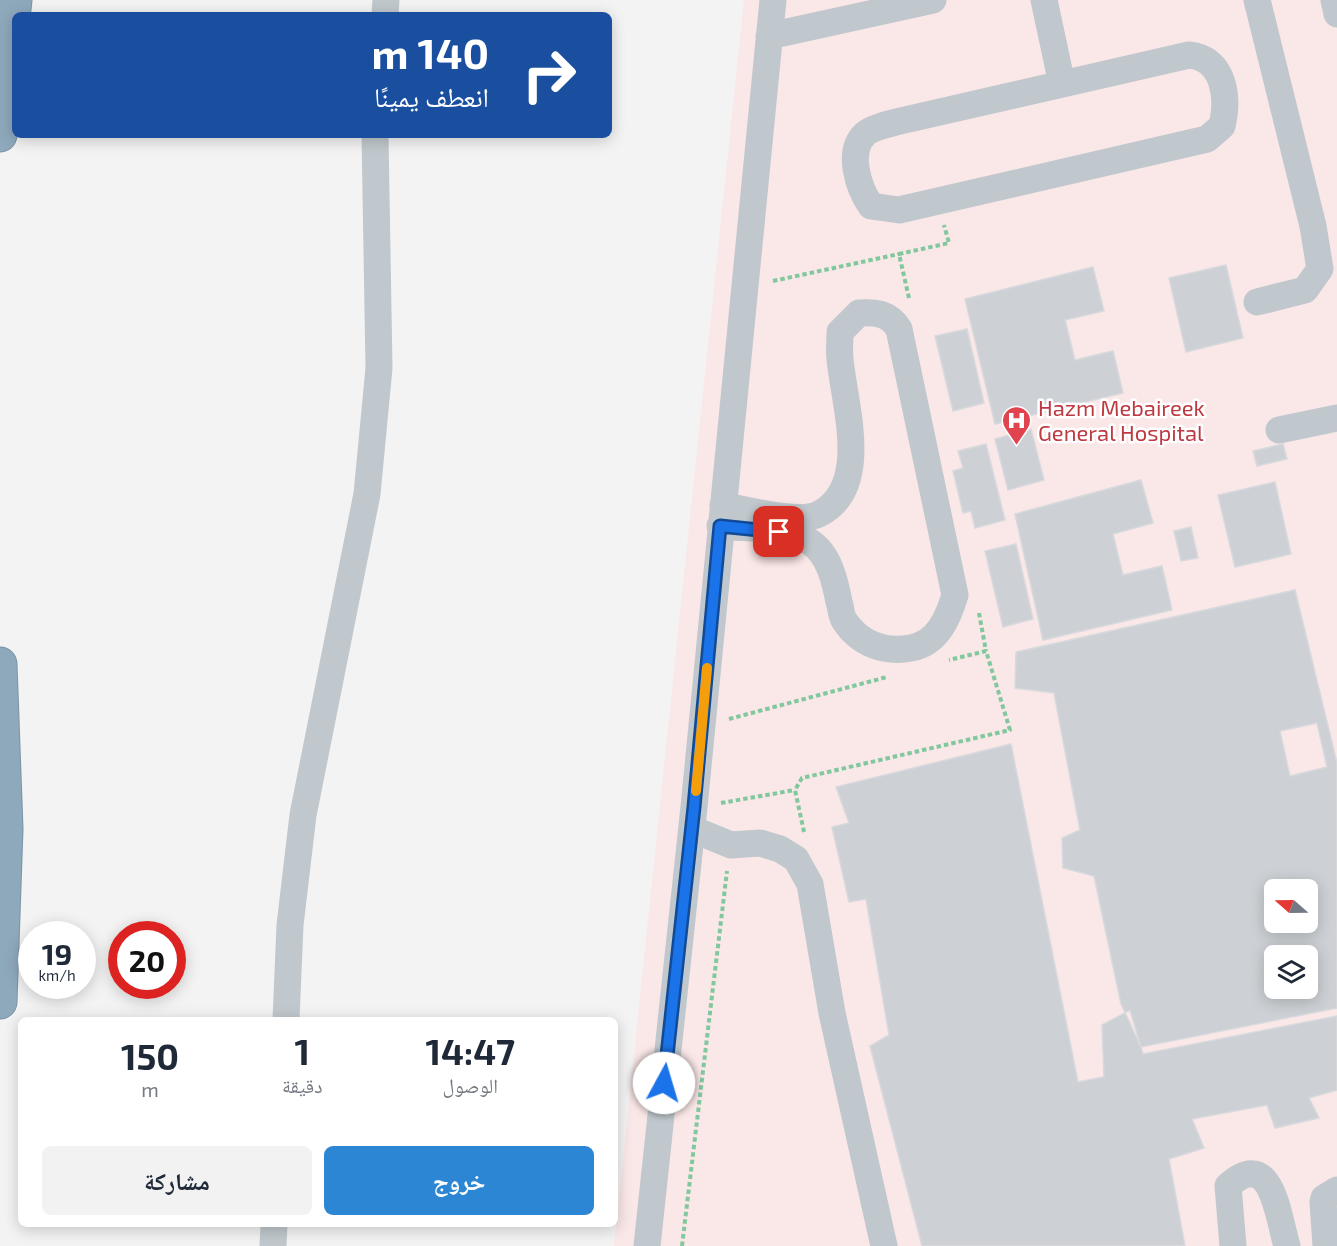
<!DOCTYPE html>
<html lang="ar">
<meta charset="utf-8">
<style>
body{margin:0;font-family:"Exo 2","Noto Naskh Arabic",sans-serif;background:#f2f2f3;color:#1f2937;direction:rtl;height:100vh;display:flex;flex-direction:column;font-size:22px;white-space:nowrap}
*{box-sizing:border-box;margin:0}
p{font-size:20px;color:#747a83}
.icon{flex:none;width:33px;height:33px;fill:none;stroke:currentColor;stroke-width:2;stroke-linecap:round;stroke-linejoin:round}
.map{position:relative;flex:1;overflow:hidden;direction:ltr}
.panel{position:absolute;left:18px;top:1017px;width:600px;height:210px;display:flex;flex-direction:column;background:#fff;border-radius:9px;box-shadow:0 3px 15px #0003;direction:rtl}
.panel>*{flex:none}
.guide{position:absolute;left:12px;top:12px;width:600px;height:126px;border-radius:9px;box-shadow:0 3px 15px #0003;direction:rtl;background:#1a4fa0;color:#fff;overflow:hidden}
.needle{width:39px;rotate:290deg}
.controls{position:absolute;left:1264px;top:879px;display:grid;gap:12px}
.controls a{display:grid;place-items:center;width:54px;height:54px;border-radius:9px;background:#fff;box-shadow:0 3px 15px #0003;font-size:30px}
.speed{position:absolute;left:18px;top:921px;display:flex;gap:12px;font-size:30px;font-weight:700;text-align:center}
.speed>*{display:grid;place-content:center;width:78px;height:78px;border-radius:50%;background:#fff;box-shadow:0 3px 15px #0003;line-height:1}
.speed small{font-size:15px;font-weight:400}
.speed .limit{border:9px solid #d22;background:#fff;color:#111}
.pin{position:absolute;display:grid;place-items:center;width:51px;height:51px;color:#fff;margin:-26px;border-radius:12px;box-shadow:0 3px 9px #0006}
.me{position:absolute;width:66px;margin:-33px;rotate:6deg;stroke-linejoin:round;filter:drop-shadow(0 0 4px #0008)}
.turn{display:flex;align-items:center;gap:21px;height:126px;padding:0 24px;font-size:27px}
.turn .icon{width:78px;height:78px;stroke-width:2.5}
.turn b{display:block;font-size:42px;line-height:51px}
.eta{display:flex;justify-content:space-evenly;align-items:center;height:102px;text-align:center}
.eta b{font-size:36px;font-weight:700;line-height:42px}
.button{display:flex;gap:12px;margin-top:auto;padding:12px 24px}
.button a{flex:1;height:69px;border-radius:9px;background:#2c86d4;color:#fff;font-size:24px;font-weight:700;line-height:69px;text-align:center}
.button a+a{background:#f2f2f3;color:#1f2937}
.map>svg:first-child{display:block}
.medical{fill:#fae7e7;fill-rule:evenodd}
.building{fill:#cdd0d4;stroke:#d7d9dd;stroke-width:1.5;fill-rule:evenodd}
.lines{fill:none;stroke-linecap:round;stroke-linejoin:round}
.highway-casing{stroke:#7b94a7;stroke-width:35}
.path{stroke:#81c89e;stroke-width:4;stroke-dasharray:4.5 3;stroke-linecap:butt}
.minor{stroke:#c0c8cd;stroke-width:27}
.highway{stroke:#8fa9bc;stroke-width:33}
.route-casing{stroke:#114b97;stroke-width:15}
.route{stroke:#1a73e8;stroke-width:10}
.slow{stroke:#f59e0b;stroke-width:10}
.labels{text-anchor:middle;dominant-baseline:central;stroke-width:5;stroke-linejoin:round;paint-order:stroke}
.health-label{font-size:22px;fill:#be3a42;stroke:#fff;text-anchor:start}
</style>
<div class="map">
<svg width="1337" height="1246" viewBox="0 0 1337 1246">
<rect width="100%" height="100%" fill="#f4f3f3"/>
<path class="medical" d="M744,0H1337V1246H614ZM1275,890H1308V922H1275ZM1275,956H1308V988H1275Z"/>
<path class="building" d="M1226,265L1243,338L1186,352L1169,278Z
M1093,267L1104,311L1065,320L1075,360L1113,351L1123,393L995,424L965,299Z
M967,329L984,403L953,411L935,336Z
M1031,429L1044,480L1008,490L995,439Z
M986,444L1005,520L975,528L971,511L963,513L953,471L963,468L958,451Z
M1283,444L1287,459L1257,466L1253,451Z
M1141,480L1153,523L1113,534L1123,575L1162,566L1172,610L1043,640L1015,514Z
M1275,482L1291,554L1235,567L1218,495Z
M1191,527L1198,558L1181,561L1174,531Z
M1016,544L1033,619L1003,627L985,551Z
M1295,590L1337,763V1008L1141,1047L1121,1004L1094,876L1063,868L1062,838L1080,830L1054,693L1015,688L1016,652ZM1275,890H1308V922H1275ZM1275,956H1308V988H1275Z
M1317,723L1327,767L1290,776L1280,731Z
M1011,744L1078,1082L1104,1077L1102,1025L1130,1010L1143,1054L1337,1016V1090L1309,1098L1319,1118L1275,1128L1267,1105L1192,1119L1204,1148L1169,1159L1185,1246H922L870,1046L889,1035L866,899L849,902L832,827L849,823L836,787Z"/>
<g class="lines">
<defs>
<path id="highway" d="M0,135L15,0
M0,664L6,829L0,1002"/>
</defs>
<use href="#highway" class="highway-casing"/>
<path class="path" d="M773,281L899,254
M909,298L899,254L949,243L944,225
M979,613L986,651
M729,719L887,677
M721,803L795,790
M804,832L795,790L802,778L1010,730L986,651L949,660
M682,1246L727,871"/>
<path class="minor" d="M1044,0L1062,84
M1334,0L1337,14
M385,15L386,0
M769,36L933,0
M1189,55C1224,58 1229,97 1222,126L1207,139L899,210L871,206C859,189 846,152 865,134C871,128 888,124 896,122Z
M1257,302L1305,290L1320,269L1313,226L1257,0
M1279,430L1337,418
M720,526C748,529 786,526 810,542C829,554 835,581 839,602C841,607 841,615 844,620C859,644 885,653 911,648C938,643 948,618 955,595L899,329C889,313 876,312 859,313L840,332C840,341 839,350 840,359C844,404 872,487 819,514C800,524 745,510 723,505
M692,829L731,845L760,843L780,849L796,859L810,884L832,1013L884,1246
M286,1020L290,925L303,815L367,494L379,368L375,135
M273,1246L274,1224
M647,1246L694,807L773,0
M1233,1246L1228,1186C1272,1145 1278,1217 1287,1246
M1326,1246L1323,1202L1324,1198L1337,1190"/>
<use href="#highway" class="highway"/>
</g>
<g class="lines">
<defs>
<path id="route" d="M664,1083L694,807L720,526L779,532"/>
</defs>
<use href="#route" class="route-casing"/>
<use href="#route" class="route"/>
<path class="slow" d="M696,791L707,668"/>
</g>
<defs>
<symbol id="hospital-pin" viewBox="-11 -11 22 30"><path d="M0 17L-7.5 6A9.5 9.5 0 1 1 7.5 6Z" fill="#e0444e" stroke="#fff"/><path d="M-5-5h3v3.5h4V-5h3V5h-3V1.5h-4V5h-3Z" fill="#fff"/></symbol>
</defs>
<g fill-rule="evenodd">
<use href="#hospital-pin" x="1000" y="404" width="33" height="45"/>
</g>
<g class="labels">
<g class="health-label">
<text x="1038" y="407">Hazm Mebaireek<tspan x="1038" dy="25">General Hospital</tspan></text>
</g>
</g>
</svg>
<div class="controls">
<a><svg class="needle" viewBox="-14 -14 28 28"><path d="M0-13l5 13h-10z" fill="#e53935"/><path d="M0 13l5-13h-10z" fill="#747a83"/></svg></a>
<a><svg class="icon" aria-label="layers" viewBox="0 0 24 24"><path d="M12 4l9 5-9 5-9-5zM3 14l9 5 9-5"/></svg></a>
</div>
<div class="speed"><div>19<small>km/h</small></div><div class="limit">20</div></div>
<div class="pin" style="left:779px;top:532px;background:#d93025"><svg class="icon" aria-label="arrive" viewBox="0 0 24 24"><path d="M6 21V4h12l-3 4 3 4H6"/></svg></div>
<svg class="me" style="left:664px;top:1083px" viewBox="-20 -20 40 40"><circle r="19" fill="#fff"/><path d="M0-13L10 11 0 6-10 11z" fill="#1a73e8"/></svg>
<div class="guide">
<div class="turn"><svg class="icon" aria-label="right" viewBox="0 0 24 24"><path d="M7 20v-9h11M14 6l5 5-5 5"/></svg><div><b>140 m</b>انعطف يمينًا</div></div>
</div>
<section class="panel">
<div class="eta">
<div><b>14:47</b><p>الوصول</p></div>
<div><b>1</b><p>دقيقة</p></div>
<div><b>150</b><p>m</p></div>
</div>
<div class="button"><a>خروج</a><a>مشاركة</a></div>
</section>
</div>
